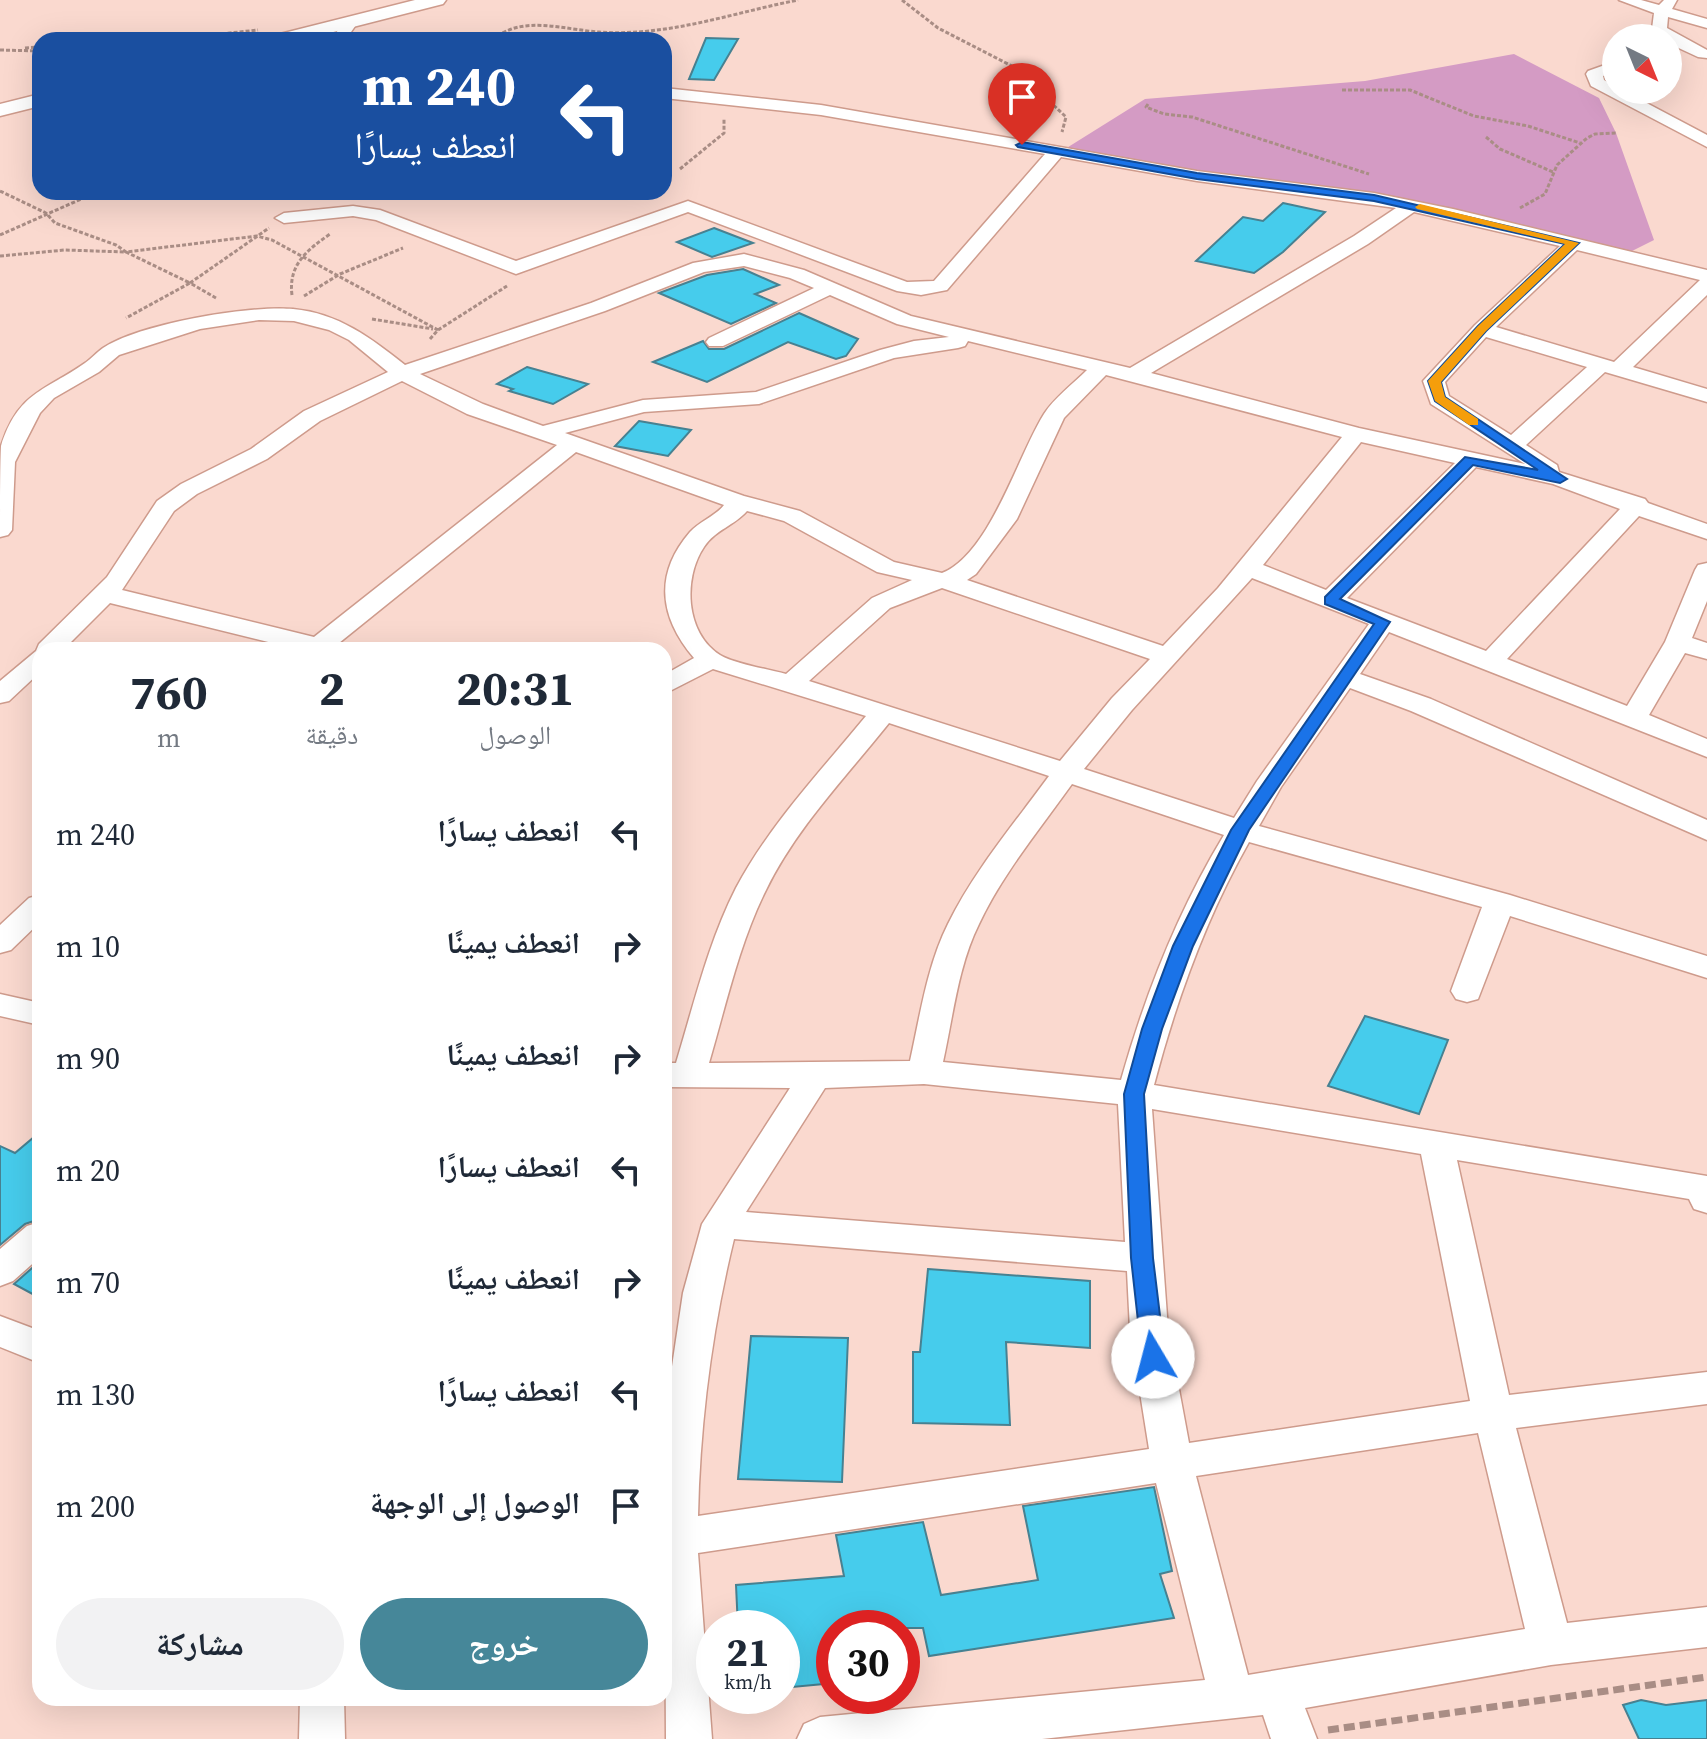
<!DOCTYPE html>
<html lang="ar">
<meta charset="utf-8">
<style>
body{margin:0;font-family:"Source Serif 4","Noto Naskh Arabic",serif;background:#f2f2f3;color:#1f2937;direction:rtl;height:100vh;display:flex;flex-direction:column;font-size:30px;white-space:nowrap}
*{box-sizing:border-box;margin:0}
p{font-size:26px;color:#747a83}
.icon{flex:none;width:44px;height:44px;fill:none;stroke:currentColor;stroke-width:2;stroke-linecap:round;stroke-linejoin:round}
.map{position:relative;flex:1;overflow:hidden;direction:ltr}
.panel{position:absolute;left:32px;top:642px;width:640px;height:1064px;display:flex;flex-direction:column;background:#fff;border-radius:24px;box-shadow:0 8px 32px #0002;direction:rtl}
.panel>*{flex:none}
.top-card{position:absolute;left:32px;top:32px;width:640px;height:168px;border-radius:24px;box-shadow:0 8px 32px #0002;direction:rtl;background:#1a4fa0;color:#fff;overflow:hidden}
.needle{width:52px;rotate:137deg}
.tools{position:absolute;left:1602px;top:24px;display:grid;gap:16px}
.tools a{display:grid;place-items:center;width:80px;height:80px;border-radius:50%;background:#fff;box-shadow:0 8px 32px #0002;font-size:40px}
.speed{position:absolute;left:696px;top:1610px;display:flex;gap:16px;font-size:40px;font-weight:700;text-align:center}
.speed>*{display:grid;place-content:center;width:104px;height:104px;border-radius:50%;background:#fff;box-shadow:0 8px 32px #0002;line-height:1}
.speed small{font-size:20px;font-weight:400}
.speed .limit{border:12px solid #d22;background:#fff;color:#111}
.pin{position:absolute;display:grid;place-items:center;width:68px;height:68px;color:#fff;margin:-82px -34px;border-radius:50% 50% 50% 0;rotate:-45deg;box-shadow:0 0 8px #0007}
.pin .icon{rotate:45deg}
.me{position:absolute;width:88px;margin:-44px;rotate:352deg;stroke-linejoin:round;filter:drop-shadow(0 0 6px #0008)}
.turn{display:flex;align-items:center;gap:28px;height:168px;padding:0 24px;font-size:36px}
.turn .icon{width:104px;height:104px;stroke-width:2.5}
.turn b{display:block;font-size:56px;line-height:68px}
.eta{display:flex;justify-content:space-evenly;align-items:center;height:136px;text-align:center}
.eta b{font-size:48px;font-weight:700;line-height:56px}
.action{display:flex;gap:16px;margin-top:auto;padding:16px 24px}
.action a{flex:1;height:92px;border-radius:48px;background:#468799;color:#fff;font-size:32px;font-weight:700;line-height:92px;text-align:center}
.action a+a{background:#f2f2f3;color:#1f2937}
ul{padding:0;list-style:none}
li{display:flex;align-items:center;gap:24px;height:112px;padding:0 24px}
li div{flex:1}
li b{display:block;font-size:30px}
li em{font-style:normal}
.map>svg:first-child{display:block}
.green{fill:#d49bc4}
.building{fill:#46ccec;stroke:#478191;stroke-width:2}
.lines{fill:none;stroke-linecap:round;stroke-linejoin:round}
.minor-casing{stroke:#ce9b8c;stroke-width:3}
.tertiary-casing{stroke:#ce9b8c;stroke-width:3}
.path-far1{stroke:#a98d85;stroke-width:3;stroke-dasharray:4 2;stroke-linecap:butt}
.path{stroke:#a98d85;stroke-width:7;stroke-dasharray:11 5;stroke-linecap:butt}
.minor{fill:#fff;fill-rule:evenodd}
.tertiary{fill:#fff;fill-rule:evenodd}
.route{fill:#1a73e8;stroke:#114b97;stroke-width:2}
.slow{fill:#f59e0b}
</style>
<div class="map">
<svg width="1707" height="1739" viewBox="0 0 1707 1739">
<rect width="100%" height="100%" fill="#fad9cf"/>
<path class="green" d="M1514,54L1599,98L1616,133L1654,240L1628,253L1377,194L1201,175L1065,149L1145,99L1365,81Z"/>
<path class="building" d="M706,38L738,39L714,80L689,79Z
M1283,203L1325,212L1283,252L1254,273L1196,261L1243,217L1263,221Z
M714,228L753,243L712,257L677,242Z
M743,269L779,285L755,294L776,303L731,324L659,293L707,275Z
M799,313L858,339L846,356L836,359L788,342L707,382L653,362L703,341L709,349H724Z
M527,367L588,384L553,404L509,391L513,389L497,384Z
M639,421L691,430L668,456L615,446Z
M1365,1016L1448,1040L1419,1114L1328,1086Z
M40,1132V1219L25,1224L0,1245V1146L15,1153Z
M40,1261V1298L14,1284Z
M928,1269L1090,1281V1348L1006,1342L1010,1425L913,1423V1352H920Z
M751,1336L848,1338L842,1482L738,1479Z
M1154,1487L1172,1571L1160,1574L1174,1618L929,1656L923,1628H834V1683L782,1688V1628H738L736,1585L844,1576L836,1535L923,1522L941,1595L1038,1580L1023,1506Z
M1641,1700L1666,1705L1707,1700V1739H1639L1623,1705Z"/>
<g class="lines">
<defs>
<path id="minor" d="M1619,0H1641L1659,5L1664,0H1677L1672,9L1707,19V28L1668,17L1667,28L1707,50V58L1698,57L1670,44L1668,38H1661L1652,29L1654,13Z
M351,18L358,22L351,32L359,40H342L336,33L346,19Z
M1616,61V71L1603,76L1604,80L1616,87V90H1622L1707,135V147L1591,86L1586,74L1588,71Z
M664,88L821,105L1197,171L1374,193L1453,209L1707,270V295L1633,367L1707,389V402L1605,372L1526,445L1557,465L1559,472L1645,499L1648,503L1707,524V539L1639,516L1507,659L1627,706L1665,642L1695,570L1698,565L1707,563V601L1692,638L1707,643V659L1685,653L1649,715L1707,739V757L1389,632L1360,674L1431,699L1707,820V840L1411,711L1350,688L1281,787L1259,826L1510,895L1707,956V978L1510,916L1478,999L1467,1002L1456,999L1451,991L1482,907L1249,842C1206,918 1176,1001 1154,1085L1707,1176V1213L1694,1209L1689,1199L1457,1160L1509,1395L1707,1372V1404L1516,1428L1567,1623L1707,1607V1647L1551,1665L1305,1708L1317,1739H1271L1263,1715L1042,1739H797L804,1724L820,1717L1205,1680L1156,1483L698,1553L712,1739H666L664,1420L683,1293L702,1224L790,1088L664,1087V1063H676C694,1004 708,943 736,888C770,824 821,771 866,716L713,669L664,694V675L694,658C660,618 653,575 690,532C700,521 717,515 724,505L576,452L339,643L349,650H301L110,603L63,650H40V672L9,701L0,703V681L36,651L39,644L107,577L157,501L181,484L251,449L304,411L388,372L349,340L329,330L294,321L259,320L200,329L119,355L99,372L54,398L40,413L15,462L12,530L8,535L0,537C0,515 0,464 1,446C18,392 45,391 85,363C91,359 97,352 103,348C139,324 249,305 293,309C338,313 371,338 405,365L591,303L693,263L744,254L804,270L911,316L1130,368L1354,236L1396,208L1197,181L1061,157L947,290L921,295L897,291L688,212L516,274L376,220L353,216L284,223L275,218L284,213L353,206L380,210L516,261L688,201L907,282L934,281L1045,154L821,115L664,98ZM1414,212L1560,246L1475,325L1423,381L1431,404L1525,464L1359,428L1151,373L1368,244ZM1577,250L1700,280L1614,362L1496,327ZM744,266L790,278L814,288L709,338L706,342L709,346H723L830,295L897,324L949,337L914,341L880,350L756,392L643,400L543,426L483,404L420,374L605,311L704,272ZM1486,337L1587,367L1511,435L1449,396L1445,382ZM968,341L1087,370C1073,384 1054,398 1044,414C1018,455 990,554 942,573L894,562L800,511L744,496L565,433L644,412L759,404L894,358L958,348L965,346ZM1106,375L1342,437L1218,588L1163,646L967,580L976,574L1017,519L1064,418ZM402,381L467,414L557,445L314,637L122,590L174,511L197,494L267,459L320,421ZM1361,442L1455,463L1326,590L1263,565ZM1476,467L1553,484L1620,509L1486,651L1347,598ZM747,511L784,521L877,572L912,580L872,598L786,674C768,669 735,664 720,655C685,633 683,578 704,547C715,530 735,525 747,511ZM1252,578L1369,624L1257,781L1234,818L1084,769L1132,710ZM942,588L1150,659L1112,698L1060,761L809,681L890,608ZM889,723L1049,776C1014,824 974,871 948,924C927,966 920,1016 910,1061L709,1063C726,1005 739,944 766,890C796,828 846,777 889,723ZM1072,784L1224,835C1178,911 1145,995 1121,1080L943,1062C953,1017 958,966 979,924C1003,873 1040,829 1072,784ZM924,1084L1118,1104L1125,1242L746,1212L825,1088ZM1152,1109L1421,1154L1470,1401L1189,1443L1168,1330ZM734,1239L1127,1271L1130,1330L1149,1449L698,1516C700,1423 712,1329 734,1239ZM1478,1433L1525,1629L1248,1675L1196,1476Z
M40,895V922L11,950L0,953V925L29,898Z
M0,994L40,1003V1025L0,1016Z
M40,1222V1257L13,1281L0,1286V1249L27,1226Z
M0,1316L40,1331V1363L0,1347Z
M300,1698H344L345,1739H299Z"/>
<path id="tertiary" d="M415,0H446L443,4L302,40H269L272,36Z
M40,94V106L0,116V104Z"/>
</defs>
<use href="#minor" class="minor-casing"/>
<use href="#tertiary" class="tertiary-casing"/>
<path class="path-far1" d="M902,0L938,28L1012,66L1066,117L1062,132
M162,40L258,30
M493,40C521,14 565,30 599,32C667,37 732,13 798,0
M25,48L40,47
M0,50L40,51
M1342,90H1410L1474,116L1528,126L1580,143
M1148,104L1146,107L1164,114L1192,117L1369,174
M1486,137L1500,149L1553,172
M680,169L724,133V118
M0,191L46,213L55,223L116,245L126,252L257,236L272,240L438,330
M1520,208L1545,194L1557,165L1587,138L1595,134L1616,133
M0,235L97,192
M0,256L65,250L126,252L190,283L126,318
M292,295C288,265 307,250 330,234
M304,296L340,274L403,248
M216,298L190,283L269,228
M372,319L433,329
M430,339L438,330L507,286"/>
<path class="path" d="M1328,1730L1707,1677"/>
<use href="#minor" class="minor"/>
<use href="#tertiary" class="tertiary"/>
</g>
<path class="route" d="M1022,142L1197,173L1374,195L1579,243L1486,331L1441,382L1445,397L1567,479L1560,483L1473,465L1340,599L1390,622L1249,830L1193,946L1162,1029L1144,1094L1153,1258L1165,1357L1162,1363L1153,1366L1145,1363L1142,1357L1131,1258L1124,1094L1142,1029L1173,946L1231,830L1374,624L1325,604V597L1465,457L1538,470L1435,401L1428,381L1478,326L1565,244L1374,201L1197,179L1018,147L1016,145Z"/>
<path class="slow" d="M1420,204L1579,243L1486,331L1441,382L1445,397L1478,419V425H1469L1435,401L1428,381L1478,326L1565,244L1417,209L1415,207Z"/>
</svg>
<div class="tools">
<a><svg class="needle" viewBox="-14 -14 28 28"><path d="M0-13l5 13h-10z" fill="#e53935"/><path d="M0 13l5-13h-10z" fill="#747a83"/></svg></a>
</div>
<div class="speed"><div>21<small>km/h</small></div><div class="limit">30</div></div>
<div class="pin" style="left:1022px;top:145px;background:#d93025"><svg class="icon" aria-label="arrive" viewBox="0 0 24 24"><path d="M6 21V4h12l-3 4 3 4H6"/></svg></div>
<svg class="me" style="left:1153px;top:1357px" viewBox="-20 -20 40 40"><circle r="19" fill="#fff"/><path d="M0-13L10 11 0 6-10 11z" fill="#1a73e8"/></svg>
<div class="top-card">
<div class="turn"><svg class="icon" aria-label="left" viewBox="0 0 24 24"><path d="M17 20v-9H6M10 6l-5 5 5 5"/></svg><div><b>240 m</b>انعطف يسارًا</div></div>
</div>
<section class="panel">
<div class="eta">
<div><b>20:31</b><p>الوصول</p></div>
<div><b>2</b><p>دقيقة</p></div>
<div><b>760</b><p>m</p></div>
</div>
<ul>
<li><svg class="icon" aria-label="left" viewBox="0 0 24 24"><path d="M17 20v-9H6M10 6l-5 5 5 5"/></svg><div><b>انعطف يسارًا</b></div><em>240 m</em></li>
<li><svg class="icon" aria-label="right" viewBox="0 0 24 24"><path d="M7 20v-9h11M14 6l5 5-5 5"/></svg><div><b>انعطف يمينًا</b></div><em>10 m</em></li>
<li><svg class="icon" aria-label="right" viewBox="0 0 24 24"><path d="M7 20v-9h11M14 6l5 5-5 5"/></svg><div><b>انعطف يمينًا</b></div><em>90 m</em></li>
<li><svg class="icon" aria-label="left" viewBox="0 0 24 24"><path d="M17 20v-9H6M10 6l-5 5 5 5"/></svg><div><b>انعطف يسارًا</b></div><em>20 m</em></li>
<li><svg class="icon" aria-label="right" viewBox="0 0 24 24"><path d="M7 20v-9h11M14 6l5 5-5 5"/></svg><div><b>انعطف يمينًا</b></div><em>70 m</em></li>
<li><svg class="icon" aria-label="left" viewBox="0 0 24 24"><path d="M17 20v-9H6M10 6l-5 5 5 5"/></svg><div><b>انعطف يسارًا</b></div><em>130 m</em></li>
<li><svg class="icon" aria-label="arrive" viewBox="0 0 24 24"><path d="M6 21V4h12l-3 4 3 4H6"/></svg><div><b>الوصول إلى الوجهة</b></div><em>200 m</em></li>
</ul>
<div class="action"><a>خروج</a><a>مشاركة</a></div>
</section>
</div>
